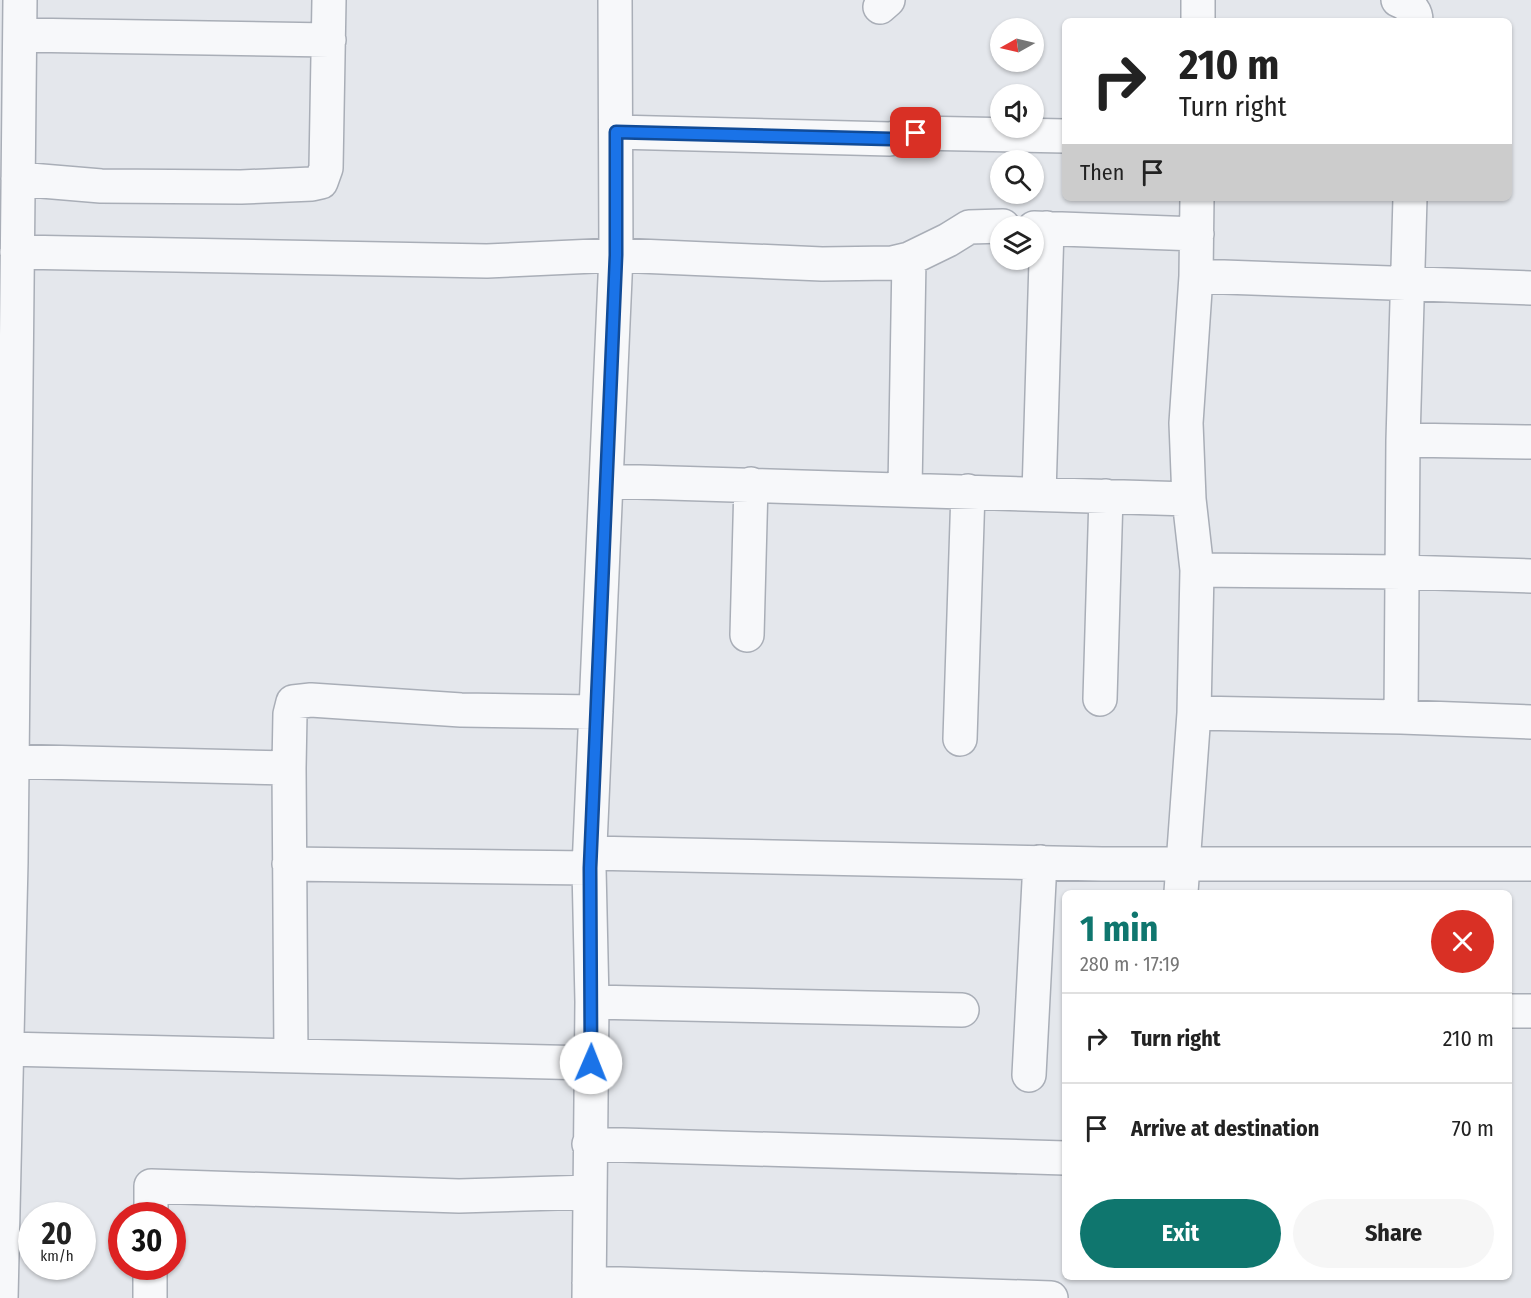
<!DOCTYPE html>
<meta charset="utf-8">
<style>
body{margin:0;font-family:"Fira Sans Condensed",sans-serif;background:#f6f6f6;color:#222;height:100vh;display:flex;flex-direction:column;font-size:22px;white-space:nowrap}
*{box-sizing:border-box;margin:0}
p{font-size:20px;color:#767676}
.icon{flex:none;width:33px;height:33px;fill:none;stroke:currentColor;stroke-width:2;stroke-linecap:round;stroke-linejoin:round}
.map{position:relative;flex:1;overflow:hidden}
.sheet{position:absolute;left:1062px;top:890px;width:450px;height:390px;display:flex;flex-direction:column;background:#fff;border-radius:9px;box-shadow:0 2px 4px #0004}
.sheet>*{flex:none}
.guide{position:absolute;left:1062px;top:18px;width:450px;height:183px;border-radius:9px;box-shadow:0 2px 4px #0004;background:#fff;color:#222;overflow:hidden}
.needle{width:39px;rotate:262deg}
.tools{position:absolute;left:990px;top:18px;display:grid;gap:12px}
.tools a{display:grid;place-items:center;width:54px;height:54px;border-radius:50%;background:#fff;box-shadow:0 2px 4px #0004;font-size:30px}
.speed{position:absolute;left:18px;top:1202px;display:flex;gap:12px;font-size:30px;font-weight:700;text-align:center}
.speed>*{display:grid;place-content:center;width:78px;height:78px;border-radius:50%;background:#fff;box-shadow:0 2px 4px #0004;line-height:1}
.speed small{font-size:15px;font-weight:400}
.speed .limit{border:9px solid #d22;background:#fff;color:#111}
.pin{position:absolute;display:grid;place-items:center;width:51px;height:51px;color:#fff;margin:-26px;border-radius:12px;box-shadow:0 3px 9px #0006}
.me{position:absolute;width:66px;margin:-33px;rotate:1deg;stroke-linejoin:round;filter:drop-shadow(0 0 4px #0008)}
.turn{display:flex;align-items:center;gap:21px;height:126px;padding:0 18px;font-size:27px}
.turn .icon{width:78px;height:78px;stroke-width:2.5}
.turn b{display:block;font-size:42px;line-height:51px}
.then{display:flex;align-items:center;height:57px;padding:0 18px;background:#0003;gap:12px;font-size:22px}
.round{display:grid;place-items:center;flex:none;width:63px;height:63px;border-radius:32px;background:#f6f6f6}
.head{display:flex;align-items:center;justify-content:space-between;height:102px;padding:0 18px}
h1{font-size:36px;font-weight:700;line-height:45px;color:#0f766e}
.cta{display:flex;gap:12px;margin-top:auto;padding:12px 18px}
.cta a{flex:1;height:69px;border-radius:36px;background:#0f766e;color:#fff;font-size:24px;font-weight:700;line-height:69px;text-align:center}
.cta a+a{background:#f6f6f6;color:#222}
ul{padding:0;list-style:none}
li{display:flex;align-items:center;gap:18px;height:90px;padding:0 18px;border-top:2px solid #e0e0e0}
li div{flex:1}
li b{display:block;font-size:22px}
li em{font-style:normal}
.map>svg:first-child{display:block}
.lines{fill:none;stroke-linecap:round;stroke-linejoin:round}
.minor-casing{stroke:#a9aeb7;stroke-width:36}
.minor{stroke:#f7f8fa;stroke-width:33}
.route-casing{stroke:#114b97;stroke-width:15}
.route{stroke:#1a73e8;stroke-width:10}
</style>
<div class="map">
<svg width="1531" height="1298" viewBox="0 0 1531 1298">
<rect width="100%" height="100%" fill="#e4e7ec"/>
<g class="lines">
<defs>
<path id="minor" d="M1398,0C1408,4 1416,10 1416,21
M880,7L888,0
M1198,21V0
M20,35L329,40
M616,132L890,139L916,133L1065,136
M18,179L101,186L241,187L312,184L321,182L326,168L329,0
M1034,228L1197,234
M17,252L487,261L616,255L822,264L892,263L909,259L948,240L969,227L1003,226
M1196,276L1531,288
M1403,440L1531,442
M606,481L1189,499
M905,489L909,259
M1039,494L1047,228
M1197,570L1402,572L1531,576
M747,635L751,484
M1100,699L1106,496
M1194,713L1401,717L1531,722
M1401,717L1403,440L1410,198
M960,739L968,491
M0,761L289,768
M590,853L1102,864H1531
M289,864L589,868
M1181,892L1194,713L1197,570L1189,499L1186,423L1196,276L1197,198
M592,1002L962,1010
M1509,1011H1531
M6,1049L591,1063
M291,1056L289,768L290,714L293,702L311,700L461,710L596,712
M1029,1075L1040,862
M589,1144L1065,1158
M151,1215V1186L459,1196L590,1192
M589,1283L1051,1298
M1,1298L11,862L20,0
M150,1298V1266
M589,1298L592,1002L589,868L616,255L615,0"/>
</defs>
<use href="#minor" class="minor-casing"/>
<use href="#minor" class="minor"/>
</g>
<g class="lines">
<defs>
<path id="route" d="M591,1063L590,868L616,255V132L891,139L916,133"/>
</defs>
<use href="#route" class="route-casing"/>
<use href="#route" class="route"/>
</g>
</svg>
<div class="tools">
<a><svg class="needle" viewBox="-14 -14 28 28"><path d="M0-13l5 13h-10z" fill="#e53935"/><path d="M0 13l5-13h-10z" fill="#767676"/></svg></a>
<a><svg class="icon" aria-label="sound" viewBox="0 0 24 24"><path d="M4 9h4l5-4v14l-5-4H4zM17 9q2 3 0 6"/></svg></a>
<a><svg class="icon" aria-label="search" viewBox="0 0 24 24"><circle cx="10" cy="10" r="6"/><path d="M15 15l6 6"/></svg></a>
<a><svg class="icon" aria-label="layers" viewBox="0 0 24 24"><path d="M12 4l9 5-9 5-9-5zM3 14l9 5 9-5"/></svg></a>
</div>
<div class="speed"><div>20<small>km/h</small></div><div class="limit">30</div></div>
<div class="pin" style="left:916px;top:133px;background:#d93025"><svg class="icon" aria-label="arrive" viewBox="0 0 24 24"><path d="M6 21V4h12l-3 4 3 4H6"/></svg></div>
<svg class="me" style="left:591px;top:1063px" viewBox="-20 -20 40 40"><circle r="19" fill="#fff"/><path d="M0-13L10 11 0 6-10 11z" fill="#1a73e8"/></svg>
<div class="guide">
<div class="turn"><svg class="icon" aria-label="right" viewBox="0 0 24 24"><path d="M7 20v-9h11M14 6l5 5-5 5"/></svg><div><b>210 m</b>Turn right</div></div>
<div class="then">Then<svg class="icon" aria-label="arrive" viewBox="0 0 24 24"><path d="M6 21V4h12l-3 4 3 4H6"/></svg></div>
</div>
<section class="sheet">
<div class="head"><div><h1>1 min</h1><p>280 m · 17:19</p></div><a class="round" style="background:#d93025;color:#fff"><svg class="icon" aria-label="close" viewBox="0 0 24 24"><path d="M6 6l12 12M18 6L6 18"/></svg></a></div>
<ul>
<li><svg class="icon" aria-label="right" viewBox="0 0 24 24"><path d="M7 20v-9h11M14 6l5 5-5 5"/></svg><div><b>Turn right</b></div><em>210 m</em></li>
<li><svg class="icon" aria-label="arrive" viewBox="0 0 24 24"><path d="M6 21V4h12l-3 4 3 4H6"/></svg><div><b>Arrive at destination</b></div><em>70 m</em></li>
</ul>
<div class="cta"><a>Exit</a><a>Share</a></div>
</section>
</div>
